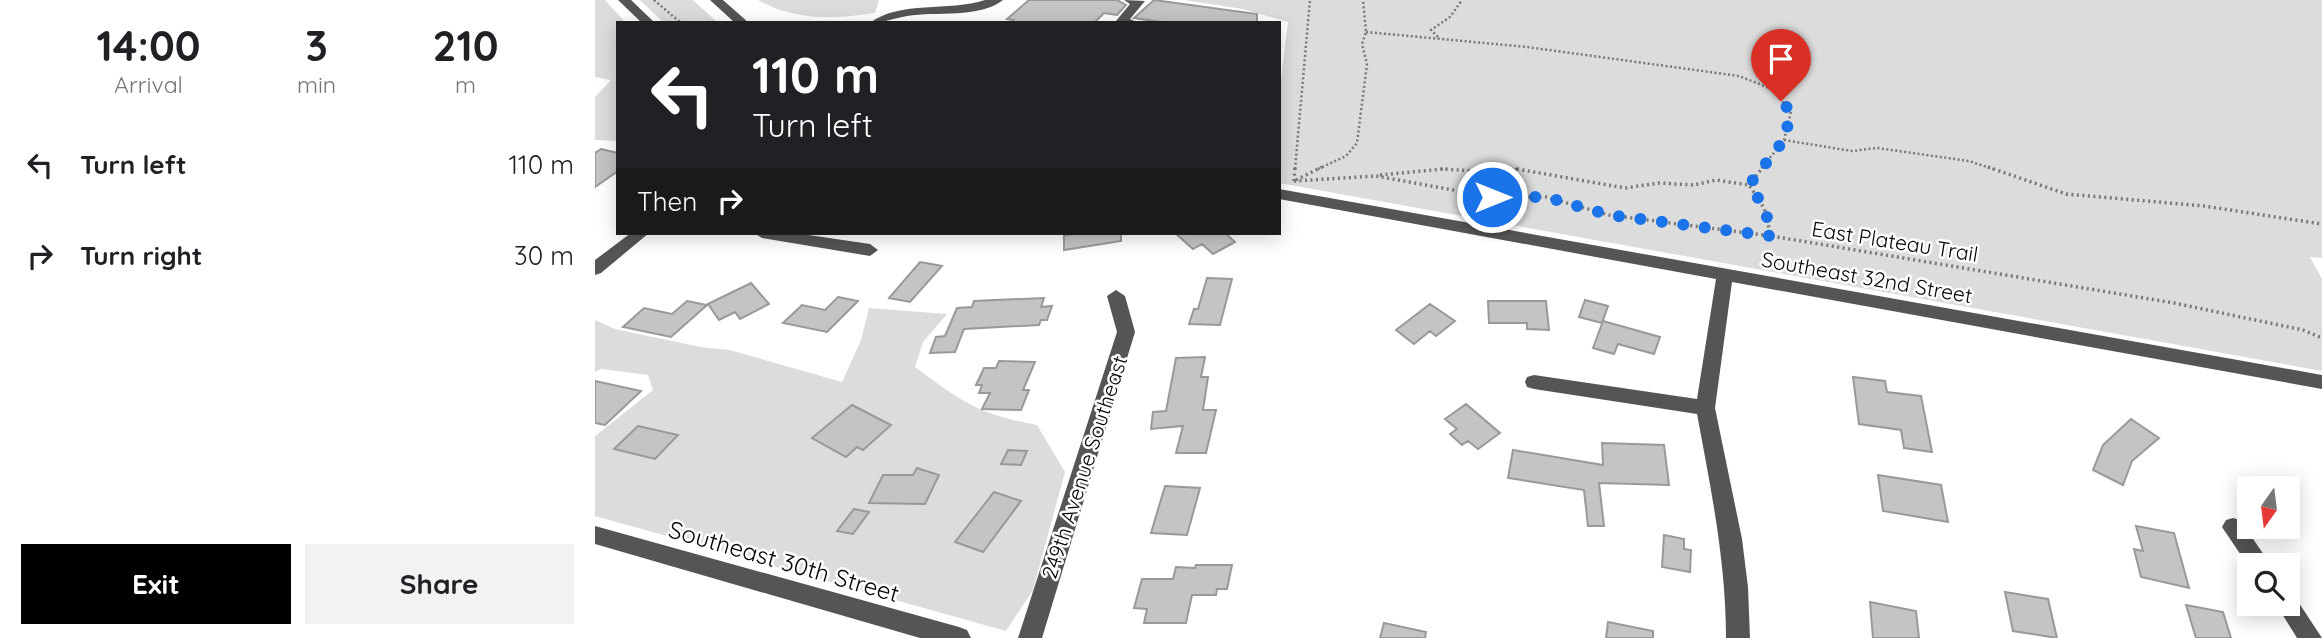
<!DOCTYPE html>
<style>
body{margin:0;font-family:Quicksand,sans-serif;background:#f2f2f2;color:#202124;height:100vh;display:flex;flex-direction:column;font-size:26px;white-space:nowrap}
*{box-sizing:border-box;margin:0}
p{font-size:23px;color:#757577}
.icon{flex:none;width:38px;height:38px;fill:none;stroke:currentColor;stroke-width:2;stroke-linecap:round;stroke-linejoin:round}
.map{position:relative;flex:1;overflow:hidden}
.side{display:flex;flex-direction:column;background:#fff;width:595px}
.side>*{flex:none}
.guide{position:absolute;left:21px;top:21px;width:665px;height:214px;border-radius:0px;box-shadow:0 4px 18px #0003;background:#202124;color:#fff;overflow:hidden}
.needle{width:46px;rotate:194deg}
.controls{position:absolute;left:1642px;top:476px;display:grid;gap:14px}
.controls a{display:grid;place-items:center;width:63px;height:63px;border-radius:0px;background:#fff;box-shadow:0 4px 18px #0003;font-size:35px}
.pin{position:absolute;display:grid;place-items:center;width:60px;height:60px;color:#fff;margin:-72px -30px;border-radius:50% 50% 50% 0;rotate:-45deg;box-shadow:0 0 7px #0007}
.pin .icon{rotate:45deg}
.me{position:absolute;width:77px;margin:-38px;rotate:90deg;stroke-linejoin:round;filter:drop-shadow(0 0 5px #0008)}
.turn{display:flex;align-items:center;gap:24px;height:147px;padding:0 21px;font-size:32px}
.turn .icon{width:91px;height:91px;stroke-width:2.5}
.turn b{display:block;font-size:49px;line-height:60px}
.then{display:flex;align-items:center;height:66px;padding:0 21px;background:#0003;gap:14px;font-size:26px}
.eta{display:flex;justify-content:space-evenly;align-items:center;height:119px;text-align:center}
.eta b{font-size:42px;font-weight:700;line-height:49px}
.cta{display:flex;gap:14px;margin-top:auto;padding:14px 21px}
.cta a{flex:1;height:80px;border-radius:0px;background:#000;color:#fff;font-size:28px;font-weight:700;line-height:80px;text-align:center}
.cta a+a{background:#f2f2f2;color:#202124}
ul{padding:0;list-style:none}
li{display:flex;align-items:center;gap:21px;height:91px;padding:0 21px}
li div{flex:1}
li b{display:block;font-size:26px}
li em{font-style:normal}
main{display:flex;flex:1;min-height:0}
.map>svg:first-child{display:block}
.green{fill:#dcdcdc}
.building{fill:#c4c4c4;stroke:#999;stroke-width:2}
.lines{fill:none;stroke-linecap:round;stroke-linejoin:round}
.path-far1{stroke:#777;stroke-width:2.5;stroke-dasharray:2 2.5;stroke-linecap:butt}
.path{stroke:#777;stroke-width:3.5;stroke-dasharray:2 3.5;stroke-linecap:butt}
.minor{fill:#555;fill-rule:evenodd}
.route{stroke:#1a73e8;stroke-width:12;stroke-dasharray:0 21.6}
.labels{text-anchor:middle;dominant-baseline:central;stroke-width:5;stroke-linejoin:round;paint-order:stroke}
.street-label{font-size:21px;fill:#000;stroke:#fff}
.near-street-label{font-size:24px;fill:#000;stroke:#fff}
</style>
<main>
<section class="side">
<div class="eta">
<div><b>14:00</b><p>Arrival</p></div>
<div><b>3</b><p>min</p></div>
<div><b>210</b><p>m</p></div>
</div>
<ul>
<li><svg class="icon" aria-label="left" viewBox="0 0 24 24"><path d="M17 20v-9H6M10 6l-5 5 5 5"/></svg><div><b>Turn left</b></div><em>110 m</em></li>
<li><svg class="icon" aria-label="right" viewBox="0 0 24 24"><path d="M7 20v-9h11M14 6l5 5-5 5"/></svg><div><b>Turn right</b></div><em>30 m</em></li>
</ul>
<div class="cta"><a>Exit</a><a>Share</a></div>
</section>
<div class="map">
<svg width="1727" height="638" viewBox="0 0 1727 638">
<rect width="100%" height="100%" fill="#fff"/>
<path class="green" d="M0,0H10L31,23H23V141L0,140V97L16,80L0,77Z
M45,0H98L123,23H69Z
M163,0H284L280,13C239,19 200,21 163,0Z
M589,0H1727V258L1715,257L1727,279V371L684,183V97L693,22L648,9Z
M274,308L352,314L328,342L320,367C367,402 383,414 442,425L470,472L438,590L411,631L0,516V436L58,390L53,375L6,369L0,372V320L20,329L105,347L135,350L247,382L266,340Z"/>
<path class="building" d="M434,0H522L531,5L522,15L509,13L499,23H414L418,20L412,19Z
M559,0L662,14V23H572L539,18Z
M6,149L23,153V171L0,187V153Z
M482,233H526V241L469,250V236Z
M580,233H630L640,242L618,254L607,244L598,249Z
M325,262L347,266L315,302L294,298Z
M612,278L637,279L625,325L594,324L599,309H603Z
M156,283L174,304L145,319L140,312L124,320L113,304Z
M243,297L263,301L232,332L188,323L207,305L230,310Z
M449,298L446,307L457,306L452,320H446L444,325L369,329L360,352L335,353L341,337L350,336L362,308L377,307L379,301Z
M990,300L1013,306L1007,323L984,317Z
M92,301L112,305L76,337L28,327L49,308L77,314Z
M893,301H951L954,330L932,329V323H894Z
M835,304L860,321L841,336L835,331L819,344L801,330Z
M1008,321L1065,337L1059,354L1023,344L1019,354L998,348Z
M610,357L606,377H613L608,410H621L611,453H581L588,426L556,429L558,412L571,411L581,358Z
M404,361L440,362L428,390H434L426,410L387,409L395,393H384L387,385H381L389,368H401Z
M1258,377L1290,381L1292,392L1326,396L1337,452L1309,448L1306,430L1264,424Z
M0,381L46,391L10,425L0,423Z
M871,404L905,433L883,449L873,441L867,445L855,434L862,429L850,419Z
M257,405L296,425L268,450L262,447L251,457L217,438Z
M1536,419L1564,438L1537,461L1528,485L1498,470L1508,445Z
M43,426L83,435L60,459L19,449Z
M1007,443L1069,445L1074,485L1004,483L1009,526H993L989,490L913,478L918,450L1008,465Z
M413,450L432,451L426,465L406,464Z
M322,468L344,475L330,504L274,503L288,475H318Z
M1283,475L1346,485L1353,522L1288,511Z
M570,486L605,488L592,535L556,533Z
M399,492L426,501L388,552L360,542Z
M259,509L274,512L258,534L242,531Z
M1541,526L1579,533L1594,588L1546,577L1539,549L1548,551Z
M1069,535L1089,539V549L1096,550L1095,572L1067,567Z
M601,565H637L632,589H622L621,595H597L591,623H549L552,609L539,608L547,579H578L581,567L600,568Z
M1410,592L1453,599L1462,638L1418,631Z
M1275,602L1321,611L1324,638H1278Z
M1591,605L1628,612L1636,638H1601Z
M1013,622L1058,631V638H1011Z
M789,623L831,632L830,638H785Z"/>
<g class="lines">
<path class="path-far1" d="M59,0L86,23
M771,32L932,47L1144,76L1177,89L1196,112L1189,140L1166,169
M843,37L836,30L855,17L867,0
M1189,140L1257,151L1282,148L1374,161L1398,169
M700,169L715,0
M723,169L751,156L762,143L772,64L767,44L771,32L768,0
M846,169H852
M920,169H923"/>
<path class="path" d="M1393,167L1471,194L1609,206L1727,224
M785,175L848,169L895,172L922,169L1030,188L1064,183L1099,185L1121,180L1154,185L1169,208L1176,236
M701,180L727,167
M699,181L781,176L897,197H951L1014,215L1176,236L1579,303L1708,330L1727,338
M699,181L700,167
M1154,185L1168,167"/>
<path class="minor" d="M23,0H36L60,23H47Z
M115,0H128L154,23H140Z
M390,0H408C384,19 341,11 312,16C299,18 289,23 275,23C305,0 354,12 390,0Z
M529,0L550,1L535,19L544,23L521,21L535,4Z
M684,189L1727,375V389L1137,282L1120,408L1147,539L1153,587L1155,638H1131C1131,562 1116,489 1102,414L939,389L932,387L930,382L932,377L939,375L1102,399L1121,279L684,199Z
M36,233H54L6,273L0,275V260Z
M159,233H200L275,244L283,250L275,256L167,238Z
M521,290L530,296L540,332L447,638H423L522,332L512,296Z
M1638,518L1645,520L1676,565L1654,567L1627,527L1631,520Z
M0,526L364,627L372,630L376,638H325L0,544Z
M1692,594L1700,597L1727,638H1702L1681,604H1692Z"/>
</g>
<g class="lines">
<path class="route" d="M897,197H951L1014,215L1176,236L1170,208L1154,185L1189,140L1196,112L1186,101"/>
</g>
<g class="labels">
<g class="street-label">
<text transform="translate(1300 241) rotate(9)">East Plateau Trail</text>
<text transform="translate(1272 277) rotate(10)">Southeast 32nd Street</text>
<text transform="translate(489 467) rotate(-72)">249th Avenue Southeast</text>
</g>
<g class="near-street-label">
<text transform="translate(189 561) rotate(16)">Southeast 30th Street</text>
</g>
</g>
</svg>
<div class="controls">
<a><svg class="needle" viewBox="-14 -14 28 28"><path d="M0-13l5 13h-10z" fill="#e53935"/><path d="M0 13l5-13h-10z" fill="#757577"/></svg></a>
<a><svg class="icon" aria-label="search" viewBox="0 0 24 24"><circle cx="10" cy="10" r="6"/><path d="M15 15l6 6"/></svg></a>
</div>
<div class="pin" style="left:1186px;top:101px;background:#d93025"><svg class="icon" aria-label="arrive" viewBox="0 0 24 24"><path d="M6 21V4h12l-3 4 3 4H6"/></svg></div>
<svg class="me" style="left:897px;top:197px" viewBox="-20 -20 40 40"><circle r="17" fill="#1a73e8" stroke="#fff" stroke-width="3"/><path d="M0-11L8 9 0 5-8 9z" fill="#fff"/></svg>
<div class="guide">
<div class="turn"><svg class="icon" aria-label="left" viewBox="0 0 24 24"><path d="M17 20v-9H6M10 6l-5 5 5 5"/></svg><div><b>110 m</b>Turn left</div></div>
<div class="then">Then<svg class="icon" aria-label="right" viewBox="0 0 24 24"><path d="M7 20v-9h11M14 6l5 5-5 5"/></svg></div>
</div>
</div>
</main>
